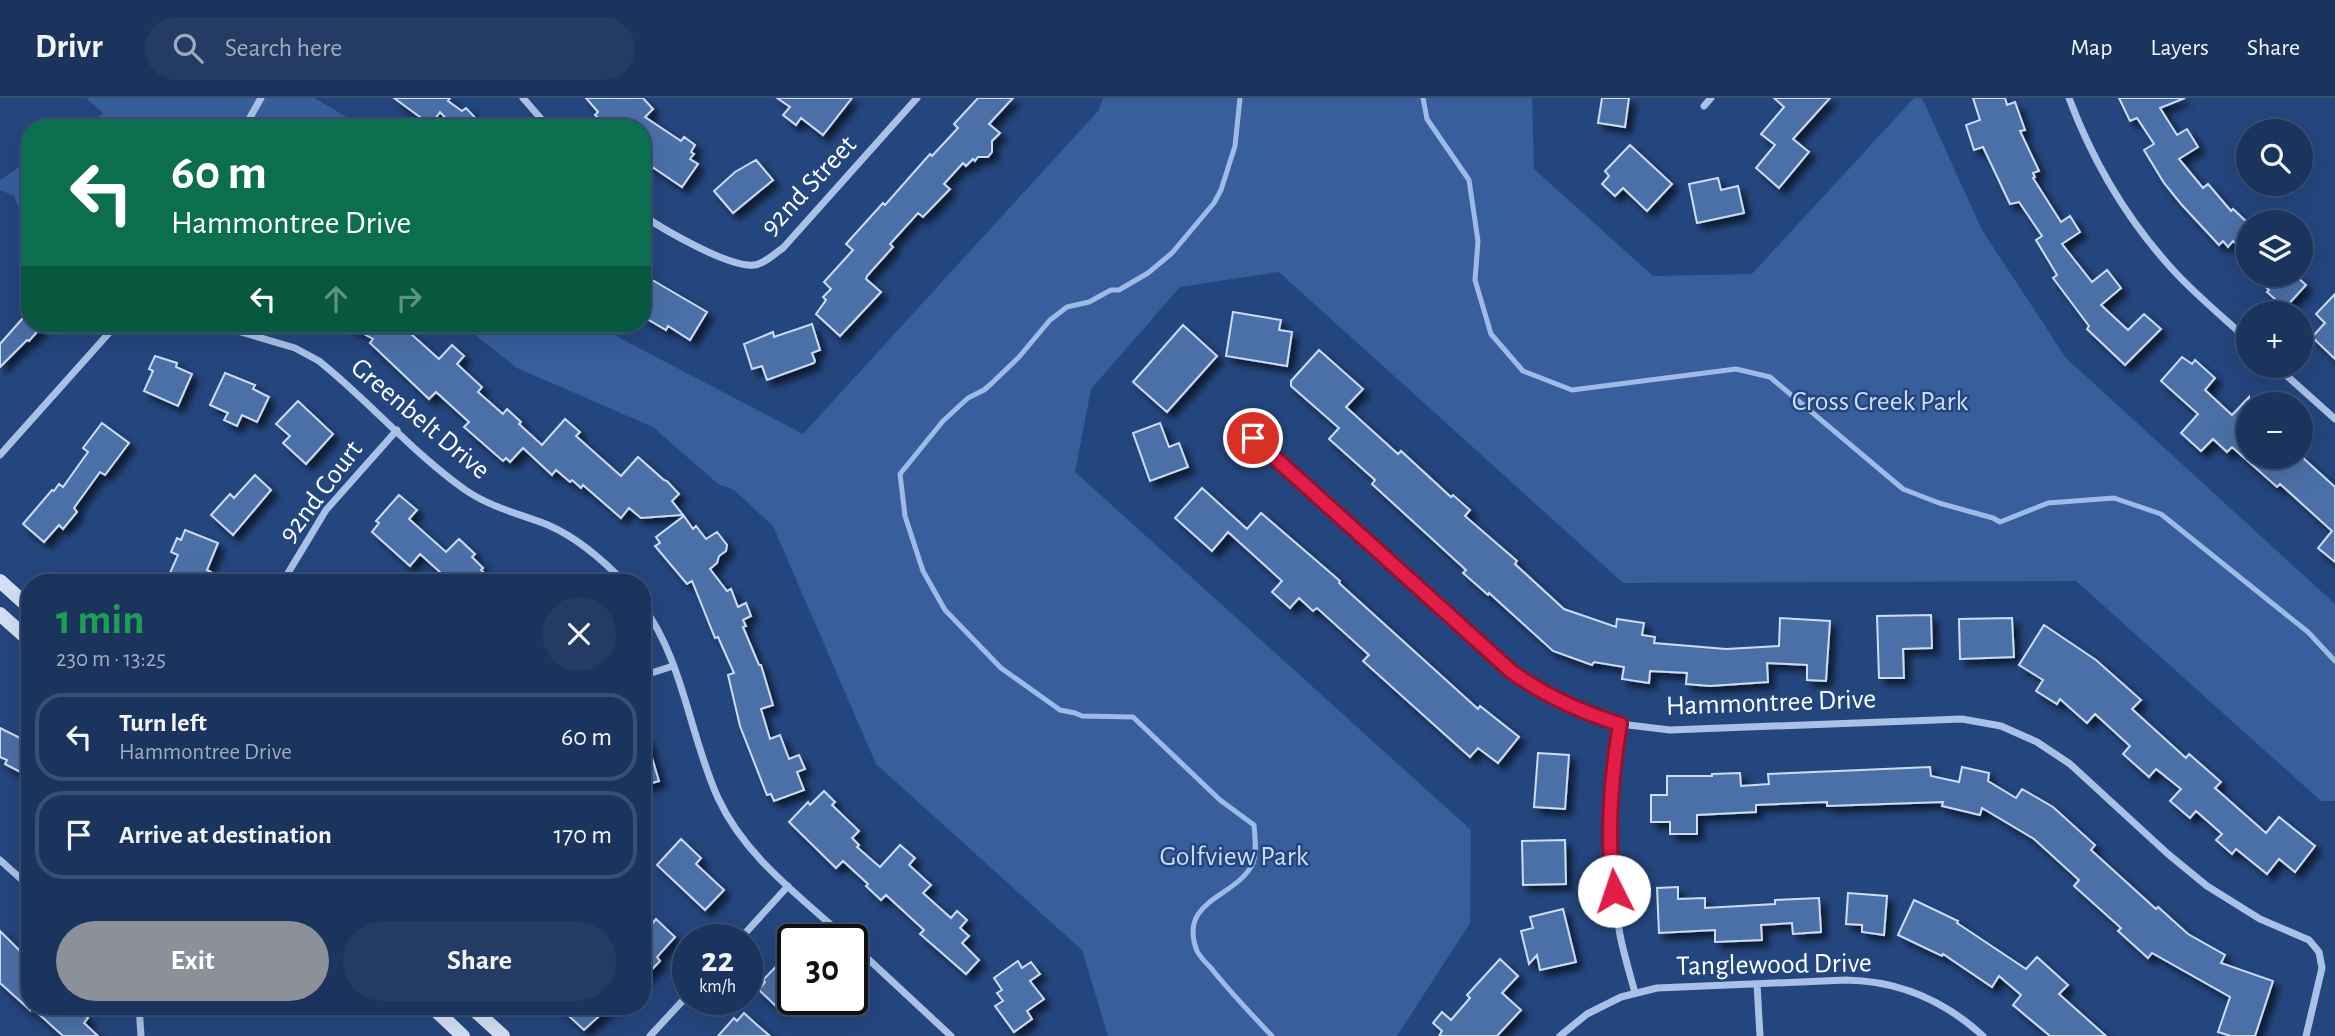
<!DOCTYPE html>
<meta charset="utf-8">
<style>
body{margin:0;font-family:"Alegreya Sans",sans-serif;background:#243c64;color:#f1f3f6;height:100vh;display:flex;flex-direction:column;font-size:26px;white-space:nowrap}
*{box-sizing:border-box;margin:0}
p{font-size:23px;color:#a0aabc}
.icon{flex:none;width:38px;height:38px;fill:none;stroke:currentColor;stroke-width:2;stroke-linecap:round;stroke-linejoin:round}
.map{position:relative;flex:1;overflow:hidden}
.side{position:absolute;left:21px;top:476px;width:630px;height:441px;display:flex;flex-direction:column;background:#1b345e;border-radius:28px;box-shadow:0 7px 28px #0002,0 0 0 2px #394f73}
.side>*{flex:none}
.top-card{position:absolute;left:21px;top:21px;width:630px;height:214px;border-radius:28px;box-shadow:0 7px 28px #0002,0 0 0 2px #394f73;background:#0b6e4f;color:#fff;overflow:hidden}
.buttons{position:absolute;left:2236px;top:21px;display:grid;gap:14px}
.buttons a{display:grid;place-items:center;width:77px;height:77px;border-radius:50%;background:#1b345e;box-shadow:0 7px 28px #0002,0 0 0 2px #394f73;font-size:35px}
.speed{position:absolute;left:672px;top:826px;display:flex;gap:14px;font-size:35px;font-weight:700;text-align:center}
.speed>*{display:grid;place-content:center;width:91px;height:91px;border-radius:50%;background:#1b345e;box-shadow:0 7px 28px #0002,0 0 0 2px #394f73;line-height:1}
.speed small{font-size:18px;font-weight:400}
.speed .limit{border:4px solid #111;border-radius:10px;background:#fff;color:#111}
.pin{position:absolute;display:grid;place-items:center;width:60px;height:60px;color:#fff;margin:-30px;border:4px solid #fff;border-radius:50%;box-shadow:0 2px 7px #0007}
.me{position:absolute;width:77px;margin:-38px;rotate:356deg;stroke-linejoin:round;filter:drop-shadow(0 0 5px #0008)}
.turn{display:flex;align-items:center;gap:24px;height:147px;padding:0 35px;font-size:32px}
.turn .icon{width:91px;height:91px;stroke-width:2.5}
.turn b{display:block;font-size:49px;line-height:60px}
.lanes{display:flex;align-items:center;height:66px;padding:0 35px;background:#0003;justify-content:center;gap:35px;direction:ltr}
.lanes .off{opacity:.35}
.round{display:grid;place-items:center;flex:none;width:74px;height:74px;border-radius:37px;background:#243c64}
.summary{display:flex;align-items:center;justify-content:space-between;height:119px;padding:0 35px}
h1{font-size:42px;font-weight:600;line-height:52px;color:#1e9e55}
.button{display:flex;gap:14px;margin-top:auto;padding:14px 35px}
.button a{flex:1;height:80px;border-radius:42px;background:#8c9099;color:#fff;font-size:28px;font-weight:600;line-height:80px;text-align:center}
.button a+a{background:#243c64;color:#f1f3f6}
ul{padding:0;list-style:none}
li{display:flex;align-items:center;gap:21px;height:88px;margin:0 14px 10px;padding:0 21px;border:4px solid #394f73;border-radius:28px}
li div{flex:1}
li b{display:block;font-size:26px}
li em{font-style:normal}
header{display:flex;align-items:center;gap:42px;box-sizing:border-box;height:98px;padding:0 35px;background:#1b345e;border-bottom:2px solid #394f73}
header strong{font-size:33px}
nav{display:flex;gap:38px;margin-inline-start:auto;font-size:24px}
.search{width:490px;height:63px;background:#243c64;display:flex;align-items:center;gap:18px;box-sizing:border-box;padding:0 24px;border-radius:38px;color:#a0aabc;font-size:26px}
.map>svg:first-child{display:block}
.green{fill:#385e9c}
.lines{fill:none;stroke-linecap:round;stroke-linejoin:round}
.stream{stroke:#9ebbe7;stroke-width:5}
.building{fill:#4c70a7;stroke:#cddcf5;stroke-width:2;filter:url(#shadow)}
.street{stroke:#a9c1e6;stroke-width:7}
.secondary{stroke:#d3e0f5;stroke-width:14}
.route-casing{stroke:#92132f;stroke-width:18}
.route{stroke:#e11d48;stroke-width:12}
.labels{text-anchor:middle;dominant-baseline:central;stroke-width:5;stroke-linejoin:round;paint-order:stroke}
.street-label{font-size:28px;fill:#fff;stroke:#24467e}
.park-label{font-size:28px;fill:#cddcf5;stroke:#24467e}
</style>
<header>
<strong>Drivr</strong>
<div class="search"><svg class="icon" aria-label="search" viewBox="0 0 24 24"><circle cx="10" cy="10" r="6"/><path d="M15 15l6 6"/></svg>Search here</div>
<nav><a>Map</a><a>Layers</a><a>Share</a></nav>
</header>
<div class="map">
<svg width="2335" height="938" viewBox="0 0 2335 938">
<defs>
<filter id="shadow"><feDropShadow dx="6" dy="6" stdDeviation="3.5" flood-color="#0009"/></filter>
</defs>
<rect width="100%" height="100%" fill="#24467e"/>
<path class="green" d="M86,0H314L366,30H85L103,15Z
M1103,0H1532L1534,71L1653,178L1752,176L1914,0H1922L1982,132L2066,260L2335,506V703H2321L2076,483L1623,485L1279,174L1180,189L1091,291L1075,374L1471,732L1470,825L1397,938H1108L1082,852L876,666L773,428L734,392L718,386L653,329L517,270L461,226H593L803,336L1099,12Z
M30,62V114L18,108L14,98L0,92V82Z"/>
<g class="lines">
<path class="stream" d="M1240,0L1235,48L1221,92L1214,105L1172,155L1148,175L1119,192H1111L1089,204L1067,209L1050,222L1019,259L991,286L984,292L968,300L943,323L900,376L905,418L923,473L945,512L1001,570L1060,612L1075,615L1082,618L1133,619L1220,702L1254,727C1255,739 1257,754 1253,765C1237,800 1177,801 1197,853C1200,859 1206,865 1211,870C1230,894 1251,916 1272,938
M1423,0L1427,21L1469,82L1478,143L1475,182L1491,236L1523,273L1572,292L1736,271L1770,279L1903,391L1939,405L1993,420L2000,424L2048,405L2114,400L2161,416L2308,534L2335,563"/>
</g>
<path class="building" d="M394,0H450L448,3L462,13L466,10L485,30H455L440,14L431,27Z
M586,0H643L653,11L645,19L681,43L684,39L695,47L691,54L694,56L690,61L698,66L682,89L642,62V30H609L595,17L598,14Z
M777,0H852L823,37L801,20L796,27L783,17L790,9Z
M978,0H1013L989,26L1000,35L992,43V54L988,59H978L975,63L973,61L966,68L963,65L944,86L950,91L923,119L918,115L890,146L893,149L867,178L866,181L881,194L840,238L816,216L826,202L823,199L831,191L824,184L853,152L846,146L883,105L885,107L930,56L932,58L958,30L954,26Z
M1602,0H1629L1625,29L1598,25Z
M1774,0H1830L1793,41L1809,54L1779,90L1756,70L1775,47L1761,36L1784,9Z
M1973,0H2005L2007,7L2015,4L2025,32L2020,33L2039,73L2033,75L2035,79L2033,80L2061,124L2070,118L2080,134L2062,146L2092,184L2107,172L2121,190L2101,207L2128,232L2144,216L2161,231L2125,267L2087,231L2089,228L2053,180L2057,177L2036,142L2042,138L2019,104L2010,106L1983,49L1974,52L1966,27L1980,22Z
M2119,0H2185L2160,10L2177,37L2187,31L2198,49L2179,61L2203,90L2208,86L2231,113L2233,111L2249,126V158L2233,143L2228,149L2223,143L2219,147L2181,106L2164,85L2144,52L2154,46L2137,20L2130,23Z
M1630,47L1672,86L1647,113L1623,90L1615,98L1602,86L1609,78L1605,73Z
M756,62L773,82L733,115L714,93L735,74Z
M1718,80L1721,92L1738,88L1744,115L1697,125L1689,86Z
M642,176L707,214L690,242L668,228L666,232L642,218Z
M2258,177H2295L2306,187L2285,210L2267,194L2269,192L2266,189L2268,186Z
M2335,196V261L2312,239L2325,225L2316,216Z
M30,212V226H44L29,243L27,242L0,269V246Z
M1233,214L1281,222L1279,232L1292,234L1287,268L1226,258Z
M346,226H400L439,261L452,247L464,258L457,266L482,289L478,294L503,316L507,311L521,324L519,326L542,347L565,321L580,334L576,338L621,378L638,359L664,382L667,383L679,396L672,403L683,417L641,420L629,410L621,420L583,387L581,390L572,382L570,384L556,372L552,377L523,350L510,364L506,360L503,363L464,329L469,324L436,294L429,301L370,245L373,241Z
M812,226L820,252L812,255L815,263L814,265L767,282L762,268L752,271L744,246L773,234L774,239Z
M1183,227L1217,258L1167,314L1133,284Z
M1319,252L1363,291L1346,309L1398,356L1401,353L1451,399L1453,397L1470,412L1465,418L1517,463L1515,466L1564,511L1616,529L1617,521L1644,525L1642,537L1655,539L1654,545L1726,551L1779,548L1780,520L1830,523L1826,583L1807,582V567L1767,565L1768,584L1710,588L1686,586L1687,575L1650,573L1649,585L1622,581L1624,569L1594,564L1592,567L1553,553L1489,495L1488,497L1463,475L1466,472L1372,386L1375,382L1329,341L1339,330L1291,288V283Z
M155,258L177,265L176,269L192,276L178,308L144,293L153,273L149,271Z
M2182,259L2192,266L2195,262L2215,280L2205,292L2232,317L2249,299V359H2302L2335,389V464L2318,450L2332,433L2280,386L2277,389L2232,349L2227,354L2213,341L2201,353L2181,335L2198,316L2161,283Z
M225,275L255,287L253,291L269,299L257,324L242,317L237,328L224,322L228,315L210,307Z
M298,303L333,336L306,366L283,345L290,338L276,326Z
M102,325L129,345L105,377L100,374L74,410L77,414L63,431L59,427L44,444L23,426L52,392L54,393L59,386L63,389L88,354L83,350Z
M1160,325L1169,349L1179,345L1188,369L1150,383L1133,335Z
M255,377L271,392L233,437L211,417L230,396L234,400Z
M1202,390L1247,431L1261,415L1340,483L1339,485L1478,611L1480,608L1519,639L1498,665L1478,650L1470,659L1363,563L1369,557L1317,510L1313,513L1299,500L1290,510L1272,494L1282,483L1228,434L1212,453L1175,420Z
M399,397L417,412L409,421L446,454L459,441L475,456L472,459L483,470L481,472L495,485H452L420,456L410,468L372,434L379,425L376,423Z
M684,418L693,431L696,428L706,441L717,434L727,447L726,453L719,458L717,465L710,471L727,493L731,491L738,509L746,505L751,518L743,522L746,528L743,529L759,567H761L773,607L761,611L770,641L780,637L789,661L799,657L805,671L797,674L804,692L774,703L771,696L767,697L740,628L728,577L734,575L718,539L715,540L692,483L687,486L655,448L660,445L656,439Z
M185,432L218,445L207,472L211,474L207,485H184L186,481L170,475L178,457L171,454L177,440L181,442Z
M1931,517L1932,550L1903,551L1904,580H1879L1877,518Z
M2012,520L2014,559L1960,561L1959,521Z
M2044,527L2096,562L2141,602L2132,611L2186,660L2189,656L2221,684L2215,690L2266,735L2279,719L2315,748L2295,774L2279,761L2267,776L2236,751L2232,756L2216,742L2222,736L2196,713L2190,720L2170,703L2181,691L2156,671L2149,679L2123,656L2130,648L2095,616L2087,625L2060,601L2057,606L2036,593L2043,582L2019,567Z
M0,630L30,645V679L5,666L7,662L0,659Z
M642,640H646L659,683L642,688Z
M1538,655L1569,657L1565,711L1534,709Z
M1930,669L1931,678L1959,684L1962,669L1989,675L1988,683L2016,700L2022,691L2053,709L2095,747L2091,752L2156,811L2158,809L2188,836L2225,857L2221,865L2273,883L2255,938H2231L2218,934L2230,899L2152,855L2148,860L2118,833L2121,830L2074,788L2079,782L2034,741L1982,710L1980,717L1942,708L1943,704L1827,708V704L1756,707V714L1697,717V736H1670V724H1651V697H1667V678H1712V676L1740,675L1741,688L1769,686L1768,676Z
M824,693L835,704L832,707L859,733L852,740L859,747L857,749L880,769L900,747L915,760L909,767L931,787L923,795L951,820L957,813L967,822L960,830L969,838L962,845L979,862L966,876L920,836L924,832L886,797L881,802L866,788L868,786L843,763L836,770L789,724L808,704L810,707Z
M681,741L701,760L696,766L724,792L705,812L657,767Z
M1565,742L1566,786L1523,787L1522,743Z
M1678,789V801L1705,800V810L1775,806V802L1819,800L1821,834L1793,836L1792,825L1761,827L1762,842L1715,844V832L1659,835L1657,790Z
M1848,795L1887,798L1884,837L1862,834V827L1846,826Z
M1914,802L1958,823L1957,825L2026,871L2037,859L2068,887L2059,896L2106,938H2050L2013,907L2021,897L1999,878L1992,889L1943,856L1942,858L1898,837Z
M1563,811L1576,864L1540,872L1537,857L1529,866L1521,833L1533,830L1530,819Z
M642,817L652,826L656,821L675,839L657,859L660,863L642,882Z
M0,833L30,863V912L0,885Z
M793,851V897L779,911L759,892L765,884L763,882Z
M1500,861L1518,878L1502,895L1521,912L1497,938H1439L1442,933L1433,925L1442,914L1451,922L1470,900L1467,897Z
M1018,863L1022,870L1031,864L1040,876L1030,883L1044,901L1027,913L1032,921L1014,934L995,908L1003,903L997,895L1002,892L994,880Z
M30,908H75L88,920L84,925L98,938H63Z
M558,908H610L584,932Z
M744,915L756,926L770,938H718L734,920L737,923Z"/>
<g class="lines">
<path class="street" d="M523,0L549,30
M2069,0C2093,64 2128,123 2174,173C2197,198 2224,220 2249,243
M1704,8L1711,0
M244,30L261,0
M642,117C663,131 729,170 754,167C764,166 774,156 783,150L917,0
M214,226L295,250L319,263C369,303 412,354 464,391C489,409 520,416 548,427C578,440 603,462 625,485
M2276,268L2335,321
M1253,339L1512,574L1540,593L1589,617L1620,626L1670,632L1962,621L2001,628L2037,644L2070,666L2168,756L2207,788L2260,821L2309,842L2319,854L2322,870L2306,938
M0,357L117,226
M282,485L326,412L397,332
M642,507C683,561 690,639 718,700C745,759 801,799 848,842
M642,578L673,568
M1620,626C1609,696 1607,767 1620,837C1624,857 1630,876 1635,895
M0,762L30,789
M739,842L788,788
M852,846L951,938
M1757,886L1760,938
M139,908L141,938
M650,938L688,897
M1560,938L1587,916L1621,899L1657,890L1846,882C1899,883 1944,902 1983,938"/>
<path class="secondary" d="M0,483L30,510
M0,516L30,543
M431,908L463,938
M470,908L503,938"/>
</g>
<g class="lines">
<defs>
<path id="route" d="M1253,340L1512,574C1546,598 1580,614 1620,626C1611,680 1606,738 1614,793"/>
</defs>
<use href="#route" class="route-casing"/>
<use href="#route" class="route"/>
</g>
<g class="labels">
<g class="street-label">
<text transform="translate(809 88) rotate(-47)">92nd Street</text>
<text transform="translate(420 321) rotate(40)">Greenbelt Drive</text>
<text transform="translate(321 394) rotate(-53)">92nd Court</text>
<text transform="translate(1771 605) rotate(-2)">Hammontree Drive</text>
<text transform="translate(1774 867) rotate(-1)">Tanglewood Drive</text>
</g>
<g class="park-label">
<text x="1880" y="304">Cross Creek Park</text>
<text x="1234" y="759">Golfview Park</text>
</g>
</g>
</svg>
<div class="buttons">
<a><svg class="icon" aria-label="search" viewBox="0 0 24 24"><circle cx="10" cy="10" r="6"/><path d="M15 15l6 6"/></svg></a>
<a><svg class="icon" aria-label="layers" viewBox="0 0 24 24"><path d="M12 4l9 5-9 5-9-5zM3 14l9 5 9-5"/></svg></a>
<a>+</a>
<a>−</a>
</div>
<div class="speed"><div>22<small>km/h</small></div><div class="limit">30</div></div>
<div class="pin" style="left:1253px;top:340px;background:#d93025"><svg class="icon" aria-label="arrive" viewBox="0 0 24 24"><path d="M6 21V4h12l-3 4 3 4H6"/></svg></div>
<svg class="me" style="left:1614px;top:793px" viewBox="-20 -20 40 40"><circle r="19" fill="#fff"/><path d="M0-13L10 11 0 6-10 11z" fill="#e11d48"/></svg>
<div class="top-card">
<div class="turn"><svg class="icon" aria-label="left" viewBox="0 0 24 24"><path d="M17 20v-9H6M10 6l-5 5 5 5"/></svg><div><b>60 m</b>Hammontree Drive</div></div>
<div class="lanes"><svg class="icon" aria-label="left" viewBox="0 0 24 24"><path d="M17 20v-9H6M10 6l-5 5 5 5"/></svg><svg class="icon off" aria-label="ahead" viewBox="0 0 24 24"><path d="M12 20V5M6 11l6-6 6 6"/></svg><svg class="icon off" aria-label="right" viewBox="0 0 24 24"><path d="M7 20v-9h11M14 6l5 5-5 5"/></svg></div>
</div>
<section class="side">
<div class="summary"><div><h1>1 min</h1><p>230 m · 13:25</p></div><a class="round"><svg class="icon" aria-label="close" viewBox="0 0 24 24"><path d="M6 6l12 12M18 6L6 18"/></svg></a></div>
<ul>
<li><svg class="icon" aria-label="left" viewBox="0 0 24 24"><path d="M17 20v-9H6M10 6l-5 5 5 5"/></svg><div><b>Turn left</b><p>Hammontree Drive</p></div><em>60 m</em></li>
<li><svg class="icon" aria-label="arrive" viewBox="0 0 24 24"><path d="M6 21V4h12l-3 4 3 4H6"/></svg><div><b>Arrive at destination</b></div><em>170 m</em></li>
</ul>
<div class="button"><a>Exit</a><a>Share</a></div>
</section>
</div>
